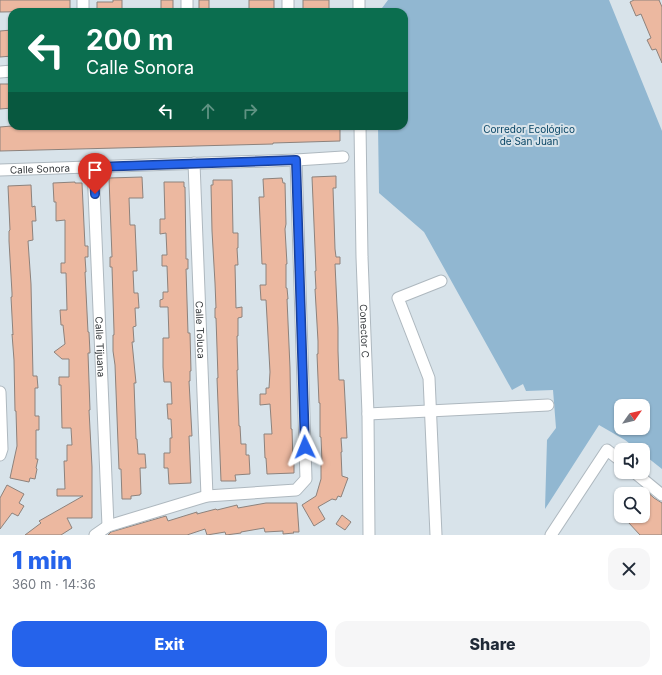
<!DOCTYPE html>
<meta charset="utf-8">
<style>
body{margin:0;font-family:Inter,sans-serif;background:#f6f6f7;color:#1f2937;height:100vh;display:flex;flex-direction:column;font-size:15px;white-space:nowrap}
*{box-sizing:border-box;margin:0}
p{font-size:13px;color:#747a83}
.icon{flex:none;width:22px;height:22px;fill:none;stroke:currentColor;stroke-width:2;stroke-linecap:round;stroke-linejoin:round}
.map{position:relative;height:535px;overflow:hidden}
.side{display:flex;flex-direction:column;background:#fff;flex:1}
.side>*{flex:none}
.top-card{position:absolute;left:8px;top:8px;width:400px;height:122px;border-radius:12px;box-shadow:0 1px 3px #0004;background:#0b6e4f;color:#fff;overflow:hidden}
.needle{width:26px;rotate:56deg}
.fabs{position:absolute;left:614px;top:399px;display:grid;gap:8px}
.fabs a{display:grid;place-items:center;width:36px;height:36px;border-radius:8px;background:#fff;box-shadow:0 1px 3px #0004;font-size:20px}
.pin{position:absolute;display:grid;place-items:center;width:34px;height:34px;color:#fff;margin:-41px -17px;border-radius:50% 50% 50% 0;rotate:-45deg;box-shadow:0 0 4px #0007}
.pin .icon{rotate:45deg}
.me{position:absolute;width:44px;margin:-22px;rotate:358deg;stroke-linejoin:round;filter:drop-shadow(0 0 3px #0008)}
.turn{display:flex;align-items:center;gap:14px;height:84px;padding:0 12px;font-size:18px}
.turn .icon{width:52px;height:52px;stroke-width:2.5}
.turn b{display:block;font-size:28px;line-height:34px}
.lanes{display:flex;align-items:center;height:38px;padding:0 12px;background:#0003;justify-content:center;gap:20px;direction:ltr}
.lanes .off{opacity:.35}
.round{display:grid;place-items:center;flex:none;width:42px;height:42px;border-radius:12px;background:#f6f6f7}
.headline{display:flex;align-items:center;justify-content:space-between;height:68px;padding:0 12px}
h1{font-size:24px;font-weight:800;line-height:30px;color:#2563eb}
.action{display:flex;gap:8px;margin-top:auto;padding:8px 12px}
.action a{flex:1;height:46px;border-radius:12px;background:#2563eb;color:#fff;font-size:16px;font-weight:800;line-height:46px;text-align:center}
.action a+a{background:#f6f6f7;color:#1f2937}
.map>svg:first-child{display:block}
.green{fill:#91b7d1;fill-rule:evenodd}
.building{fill:#ecb8a0;stroke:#8d827c}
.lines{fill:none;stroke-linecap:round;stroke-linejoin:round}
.minor-casing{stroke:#aeb8bf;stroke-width:13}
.minor{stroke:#fff;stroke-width:11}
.route-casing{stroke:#184099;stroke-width:10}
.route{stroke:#2563eb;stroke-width:7}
.labels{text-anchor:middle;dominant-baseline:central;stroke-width:4;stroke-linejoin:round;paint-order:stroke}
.park-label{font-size:10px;fill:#054363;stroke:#d8e3ea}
.street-label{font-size:10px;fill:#35393c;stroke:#d8e3ea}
</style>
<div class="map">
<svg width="662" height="535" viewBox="0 0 662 535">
<rect width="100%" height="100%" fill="#d8e3ea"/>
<path class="green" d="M388,0H609L662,131V469L643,454V450H638L625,440L599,425L545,509L547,440L556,428L553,390L526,391L523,384L512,390L424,232L379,193L378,126H404V12H379ZM621,406H643V428H621Z"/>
<path class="building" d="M0,0H70V12H57V11L0,12Z
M113,0H122V12H97V2H113Z
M161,0H173V9H161Z
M199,0H209V9H199Z
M249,0H274V12H249Z
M303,0H329V9H303Z
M634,0H659L662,7V63L656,49L652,50L647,40L651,38L641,14L636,16L630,2Z
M12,30V56L0,57V31Z
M0,84H12V108L0,109Z
M12,126H340V141L273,143V144L0,151V127Z
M336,176V188H333L335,249L336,257H340V264H335L338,328V351L339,380H344L347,438H341L342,452H341L342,476L348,478L341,497L338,496L336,500L332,499L318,507L325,519L314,526L302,505L316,496L321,479V463L322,462L321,437H320V403H319L317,354H318V341L315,289H316L315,271H316L312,177Z
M142,177L143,198H129L130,225H135L137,271H133L134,293H138L139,308H135L136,326L133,327L134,342H132L136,383H134L136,439H137L138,454H145L146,468H140L141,494H140V495L131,496V499H122L121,469H119L115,365L113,351V335H114V331L112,267H110V257H112L109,178Z
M282,178L283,183H285L286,224L285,229L287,264H286V288H287L288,299H287L290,368L291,429H292L293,463H294V473L267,474L266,458H265L264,434H272L270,404L260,405V394H266V388H269L270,372L266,300H261L260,285H266V264H262L259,197H264L263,179Z
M213,180H232L233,233H238V248H237L238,265H235L236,308L242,307V317L238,318V336H237L238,370H237L239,426H240L241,444H246V455H249L250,474L235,475L236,481H221L217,378H218L216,318H215V308H216L215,283L212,231L211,185H213Z
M75,182V183H82L85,246H88V257H85L86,272H85L88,332H89L90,353H88L90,410H89L92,467V518H67L72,528L61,535H25L41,523L39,521L83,496H57V489H65L64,461H67V445H72L71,428H62L61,385H59V377H69V359H62L54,352L65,344L63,325H61L60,310H67L66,273H61V263H65V220L56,221V202H54L53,183Z
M164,182H184V187H185L186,254V259H188V269H186L188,333H190L191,371H190V381H189L192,436H189L191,483L169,484L168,468H164V453H170V438H172L171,419H168L167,404H172L171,382H164L163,367V338H169L168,307H160V300L163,299V292H168L167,266H162V255H167L166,233L160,234V219H165Z
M31,185L32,207L35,206L36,221H32L33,240L28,241L31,284L33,376H37L38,388H35V416H39V430H36V459H38L36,468L37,469L35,479L30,478L29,482L10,478L17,446L16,411H15L14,360L12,334L13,335L11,297H12V293L9,241V231L10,230L8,186Z
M7,485L24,494L19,503L24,506L18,516L12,513L0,529V498Z
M643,488L654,498L662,503V535H640L628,522L631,520L627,516H643Z
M266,503H297L299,532H293L294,533L283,534V531L265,532L264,528L241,532V533L226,535L225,532L207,535L205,529L187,535H108L111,532L166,516L168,521L197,512V514L216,509L217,510L237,505L238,508Z
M342,515L351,522L345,530L336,524Z"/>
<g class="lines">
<defs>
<g id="minor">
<path d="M83,0V12"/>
<path d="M187,0V12"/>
<path d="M288,0V12"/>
<path d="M359,12V0"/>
<path d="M0,72L12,71"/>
<path id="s1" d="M360,126L362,257L368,414L369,535"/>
<path id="s2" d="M194,163L207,496"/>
<path id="s3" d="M93,167L108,526"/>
<path id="s4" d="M0,170L296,160L343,157"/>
<path d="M0,392L2,449L0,455"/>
<path d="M368,414L548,405"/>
<path d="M634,472L662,495"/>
<path d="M95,535L108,526L207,496L296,490L306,479L296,160"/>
<path d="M436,535L429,378L398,298L441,281"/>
<path d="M551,535L607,450L621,461"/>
</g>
</defs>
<use href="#minor" class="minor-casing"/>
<use href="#minor" class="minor"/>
</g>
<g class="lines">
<defs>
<path id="route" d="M95,194L94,167L296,160L305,447"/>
</defs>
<use href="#route" class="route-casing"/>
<use href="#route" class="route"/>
</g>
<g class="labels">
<g class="park-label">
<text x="529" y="129">Corredor Ecológico<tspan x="529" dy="12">de San Juan</tspan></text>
</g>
<g class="street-label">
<text stroke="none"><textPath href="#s4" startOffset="40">Calle Sonora</textPath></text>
<text stroke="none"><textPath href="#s2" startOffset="167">Calle Toluca</textPath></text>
<text stroke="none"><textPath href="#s1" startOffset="205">Conector C</textPath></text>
<text stroke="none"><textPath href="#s3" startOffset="180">Calle Tijuana</textPath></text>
</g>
</g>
</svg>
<div class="fabs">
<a><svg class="needle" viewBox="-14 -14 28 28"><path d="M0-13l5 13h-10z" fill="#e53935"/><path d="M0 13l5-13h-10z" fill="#747a83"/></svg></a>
<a><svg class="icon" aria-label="sound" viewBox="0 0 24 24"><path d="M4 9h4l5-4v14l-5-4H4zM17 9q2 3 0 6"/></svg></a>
<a><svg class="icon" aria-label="search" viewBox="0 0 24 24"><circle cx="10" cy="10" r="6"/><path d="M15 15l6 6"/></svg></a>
</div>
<div class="pin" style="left:95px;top:194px;background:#d93025"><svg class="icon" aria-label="arrive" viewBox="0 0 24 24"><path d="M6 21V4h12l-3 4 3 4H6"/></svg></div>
<svg class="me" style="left:305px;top:447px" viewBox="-20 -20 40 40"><path d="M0-17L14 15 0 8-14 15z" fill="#2563eb" stroke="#fff" stroke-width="4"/></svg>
<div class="top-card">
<div class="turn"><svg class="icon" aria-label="left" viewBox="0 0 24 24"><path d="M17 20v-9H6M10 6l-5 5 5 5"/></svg><div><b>200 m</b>Calle Sonora</div></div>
<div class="lanes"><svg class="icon" aria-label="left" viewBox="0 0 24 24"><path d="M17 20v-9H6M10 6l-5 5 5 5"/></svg><svg class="icon off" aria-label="ahead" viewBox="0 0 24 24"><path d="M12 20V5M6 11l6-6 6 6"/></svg><svg class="icon off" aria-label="right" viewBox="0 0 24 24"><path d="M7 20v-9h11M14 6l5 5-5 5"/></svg></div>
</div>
</div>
<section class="side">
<div class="headline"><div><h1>1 min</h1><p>360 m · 14:36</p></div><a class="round"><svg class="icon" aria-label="close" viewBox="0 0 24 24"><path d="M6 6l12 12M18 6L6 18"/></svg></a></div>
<div class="action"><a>Exit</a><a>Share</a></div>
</section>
